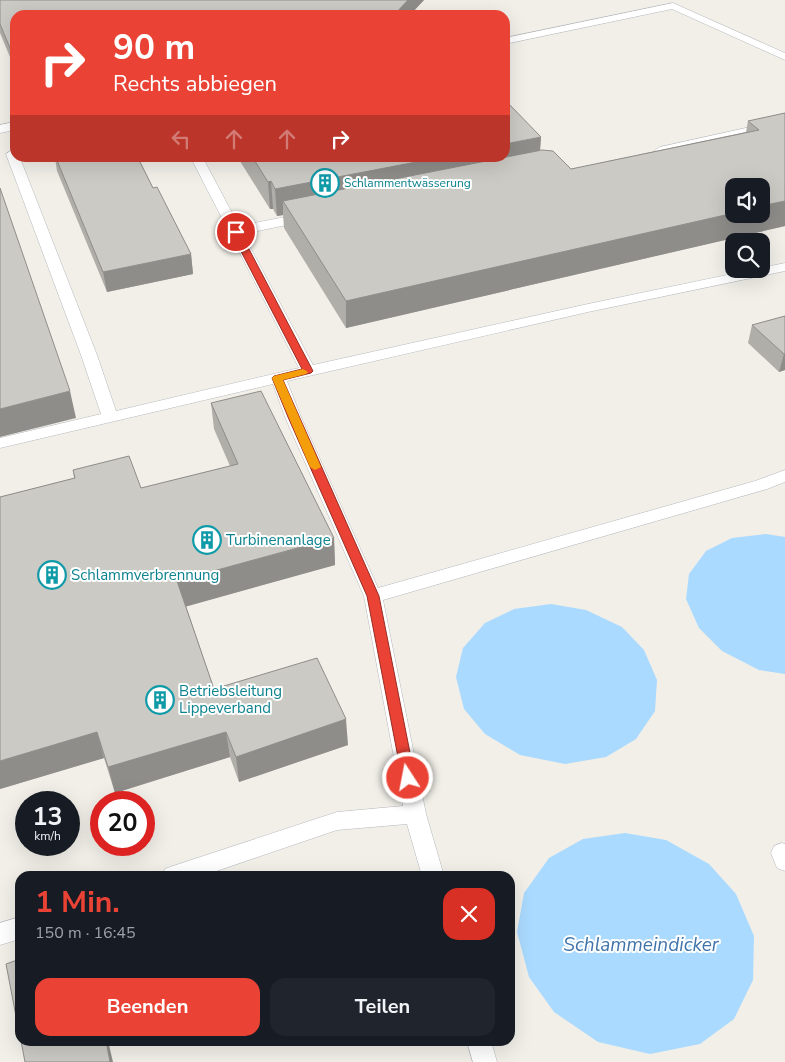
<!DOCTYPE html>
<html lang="de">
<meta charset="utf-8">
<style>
body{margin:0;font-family:"Nunito Sans",sans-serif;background:#20242c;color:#f1f3f6;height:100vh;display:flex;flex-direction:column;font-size:19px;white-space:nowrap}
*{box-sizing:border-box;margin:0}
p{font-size:16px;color:#9ea1a6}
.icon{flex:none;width:28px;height:28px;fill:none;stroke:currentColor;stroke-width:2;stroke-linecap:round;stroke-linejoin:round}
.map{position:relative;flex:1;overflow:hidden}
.drawer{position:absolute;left:15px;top:871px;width:500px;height:175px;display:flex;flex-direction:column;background:#171b24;border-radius:15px;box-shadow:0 5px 20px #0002}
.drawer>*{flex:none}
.hud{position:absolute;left:10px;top:10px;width:500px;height:152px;border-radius:15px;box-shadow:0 5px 20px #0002;background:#ea4335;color:#fff;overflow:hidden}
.buttons{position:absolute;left:725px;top:178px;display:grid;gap:10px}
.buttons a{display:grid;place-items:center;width:45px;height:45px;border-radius:10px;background:#171b24;box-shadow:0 5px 20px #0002;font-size:25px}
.speed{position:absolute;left:15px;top:791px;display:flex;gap:10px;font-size:25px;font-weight:700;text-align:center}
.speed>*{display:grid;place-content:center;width:65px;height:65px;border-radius:50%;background:#171b24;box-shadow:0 5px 20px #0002;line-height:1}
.speed small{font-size:12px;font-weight:400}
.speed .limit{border:8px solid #d22;background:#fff;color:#111}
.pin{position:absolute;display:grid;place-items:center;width:42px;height:42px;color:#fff;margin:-21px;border:2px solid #fff;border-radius:50%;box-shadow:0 1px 5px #0007}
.me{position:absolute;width:55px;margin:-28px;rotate:349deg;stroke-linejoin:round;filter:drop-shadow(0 0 4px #0008)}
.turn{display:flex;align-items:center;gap:18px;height:105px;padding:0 20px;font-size:22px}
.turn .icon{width:65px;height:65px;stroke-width:2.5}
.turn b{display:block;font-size:35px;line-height:42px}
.lanes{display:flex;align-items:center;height:48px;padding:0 20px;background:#0003;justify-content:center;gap:25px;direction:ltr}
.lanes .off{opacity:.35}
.round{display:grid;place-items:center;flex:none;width:52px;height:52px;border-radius:15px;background:#20242c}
.head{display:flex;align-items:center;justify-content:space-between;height:85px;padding:0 20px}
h1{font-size:30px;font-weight:700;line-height:38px;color:#ea4335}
.action{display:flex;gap:10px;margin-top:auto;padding:10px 20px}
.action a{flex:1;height:58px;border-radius:15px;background:#ea4335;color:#fff;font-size:20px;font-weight:700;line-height:58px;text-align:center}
.action a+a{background:#20242c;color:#f1f3f6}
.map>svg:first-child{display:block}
.water{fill:#aadaff}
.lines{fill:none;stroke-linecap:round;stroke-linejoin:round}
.service-casing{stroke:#b5b8bc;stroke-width:1}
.service{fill:#fff;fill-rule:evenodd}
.wall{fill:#afaea9}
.shaded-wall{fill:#8f8d8a}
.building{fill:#cccac5;stroke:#8f8d8a}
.route{fill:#ea4335;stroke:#982c22}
.slow{fill:#f59e0b}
.labels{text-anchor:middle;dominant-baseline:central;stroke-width:4;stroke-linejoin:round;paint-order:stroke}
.far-culture-label{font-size:12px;fill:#0d838f;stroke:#fff;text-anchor:start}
.culture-label{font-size:15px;fill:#0d838f;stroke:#fff;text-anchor:start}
.near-water-label{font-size:19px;font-style:italic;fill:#4174aa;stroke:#fff}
</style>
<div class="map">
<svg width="785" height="1062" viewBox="0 0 785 1062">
<rect width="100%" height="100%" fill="#f1efe8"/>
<path class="water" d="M766,534L785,537V674L759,670L722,651L699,628L686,599L689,574L706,551L732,538Z
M551,604L586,610L622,627L644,650L657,680L655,711L636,739L606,757L565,764L520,755L485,734L464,709L456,677L463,648L485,623L514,609Z
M625,833L666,840L709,864L736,894L754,936L753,980L734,1019L700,1044L650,1054L598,1042L554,1012L529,977L517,932L524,893L549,858L583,839Z"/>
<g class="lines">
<defs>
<path id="service" d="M673,3L785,53V60L672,9L505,44V38Z
M15,122V130L0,133V125Z
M769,123L773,124L775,127L773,130L660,155L654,151L660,147Z
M12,150L15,151V158H20L97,355L116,411L299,368L191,158H203L239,226L306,213L313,217L306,221L243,234L313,365L588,304L785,263V271L588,312L287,381L301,417L378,588L755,481L785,470V482L767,489L383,600L426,814L444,876H422L407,824L337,830L202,876H162L165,869L173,866L337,812L403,806L364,596L285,417L273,384L0,448V438L101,414L81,355L6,154Z
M782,843L785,844V871L777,868L771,853L774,846Z
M20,917V939L0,945V923Z
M467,1041H491L497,1062H473Z"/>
</defs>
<use href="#service" class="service-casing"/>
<use href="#service" class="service"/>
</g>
<path class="wall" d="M0,0H424L410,15H15V69L0,33Z
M785,113V226L346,328L284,228L283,215L277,216L273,209H270L238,158H505L541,137L540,150L571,169L746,132L748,121Z
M55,158H138L153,188L191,254L193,274L107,292L57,171Z
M785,316V370L779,372L748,343L752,325Z
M211,403L334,538L335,565L186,606L214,689L348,745L239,782L230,757L115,793L104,758L0,789V497L74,478L73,470L141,488L230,466L214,429Z"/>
<path class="shaded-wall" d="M408,0H424L410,15H394Z
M541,137L539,164L283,201V215L277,216L275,189L437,158H505V144Z
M271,181L273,209H270L268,182Z
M785,201V226L346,328V301L734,213V214H761V206Z
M191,254L193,274L107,292L103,272Z
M784,354H785V370L779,372Z
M70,391L76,418L0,437V409Z
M334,538L335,565L181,608L177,581Z
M346,719L348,745L239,782L236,757Z
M97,732L104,758L0,789V761Z
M226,732L230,757L115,793L108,767Z
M106,1041H108L113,1062H110Z"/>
<path class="building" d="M0,0H408L394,15H15V60L0,24Z
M505,100L541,137L505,144Z
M785,113V201L761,206V186H734V213L346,301L283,201L542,150L553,151L571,169L759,130L748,121Z
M56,158H138L153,188L157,187L191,254L103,272Z
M253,158H437L275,189L271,181L268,182Z
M0,188L70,391L0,409Z
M785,316V354H784L752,325Z
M261,391L334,538L177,581L214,689L317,658L346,719L236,757L226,732L108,767L97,732L0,761V497L75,478L73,470L129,456L141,488L238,464L211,403Z
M20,959V1037L6,964Z
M21,1041H106L110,1062H25Z"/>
<path class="route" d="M236,229L240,232L313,371L311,373L283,380L379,596L415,778L413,782L408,783L404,782L402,778L367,596L288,417L272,378L274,376L302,369L231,232Z"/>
<path class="slow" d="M303,369L308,372L306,374L283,380L321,467L315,470L310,467L272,378L274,376Z"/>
<defs>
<symbol id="building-ring" viewBox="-11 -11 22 22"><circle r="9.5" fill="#fff" stroke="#0f9aa8" stroke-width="1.5"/><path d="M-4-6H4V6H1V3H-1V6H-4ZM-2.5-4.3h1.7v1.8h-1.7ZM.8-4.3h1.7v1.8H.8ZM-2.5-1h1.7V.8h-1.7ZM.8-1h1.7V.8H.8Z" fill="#0f9aa8"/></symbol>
</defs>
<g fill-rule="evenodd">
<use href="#building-ring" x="309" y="167" width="32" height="32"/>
<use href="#building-ring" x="191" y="524" width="32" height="32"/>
<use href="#building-ring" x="36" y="559" width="32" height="32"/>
<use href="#building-ring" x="144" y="684" width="32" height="32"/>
</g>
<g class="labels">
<g class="far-culture-label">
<text x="344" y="183">Schlammentwässerung</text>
</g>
<g class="culture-label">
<text x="226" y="540">Turbinenanlage</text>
<text x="71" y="575">Schlammverbrennung</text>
<text x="179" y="691">Betriebsleitung<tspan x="179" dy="17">Lippeverband</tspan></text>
</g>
<g class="near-water-label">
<text x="641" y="945">Schlammeindicker</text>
</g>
</g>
</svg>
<div class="buttons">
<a><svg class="icon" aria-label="sound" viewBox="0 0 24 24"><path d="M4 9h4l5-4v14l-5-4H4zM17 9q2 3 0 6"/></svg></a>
<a><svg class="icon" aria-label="search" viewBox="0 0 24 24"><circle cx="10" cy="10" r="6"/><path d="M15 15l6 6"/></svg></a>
</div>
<div class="speed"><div>13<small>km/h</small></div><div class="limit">20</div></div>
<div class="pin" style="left:236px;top:232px;background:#d93025"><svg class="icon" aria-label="arrive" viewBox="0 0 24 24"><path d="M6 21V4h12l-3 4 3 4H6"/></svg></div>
<svg class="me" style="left:408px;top:778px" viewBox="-20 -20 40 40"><circle r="17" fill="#ea4335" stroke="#fff" stroke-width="3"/><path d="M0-11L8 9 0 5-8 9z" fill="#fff"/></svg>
<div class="hud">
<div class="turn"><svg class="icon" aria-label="right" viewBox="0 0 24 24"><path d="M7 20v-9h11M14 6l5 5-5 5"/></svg><div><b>90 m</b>Rechts abbiegen</div></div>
<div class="lanes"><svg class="icon off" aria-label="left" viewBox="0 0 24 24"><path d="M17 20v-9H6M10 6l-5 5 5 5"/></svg><svg class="icon off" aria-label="ahead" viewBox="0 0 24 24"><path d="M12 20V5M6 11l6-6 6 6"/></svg><svg class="icon off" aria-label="ahead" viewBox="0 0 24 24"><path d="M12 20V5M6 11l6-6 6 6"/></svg><svg class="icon" aria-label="right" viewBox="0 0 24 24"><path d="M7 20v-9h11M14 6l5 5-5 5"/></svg></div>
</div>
<section class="drawer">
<div class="head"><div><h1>1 Min.</h1><p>150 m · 16:45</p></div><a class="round" style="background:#d93025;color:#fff"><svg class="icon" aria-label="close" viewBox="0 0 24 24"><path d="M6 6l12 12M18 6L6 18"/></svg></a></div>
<div class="action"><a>Beenden</a><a>Teilen</a></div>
</section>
</div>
